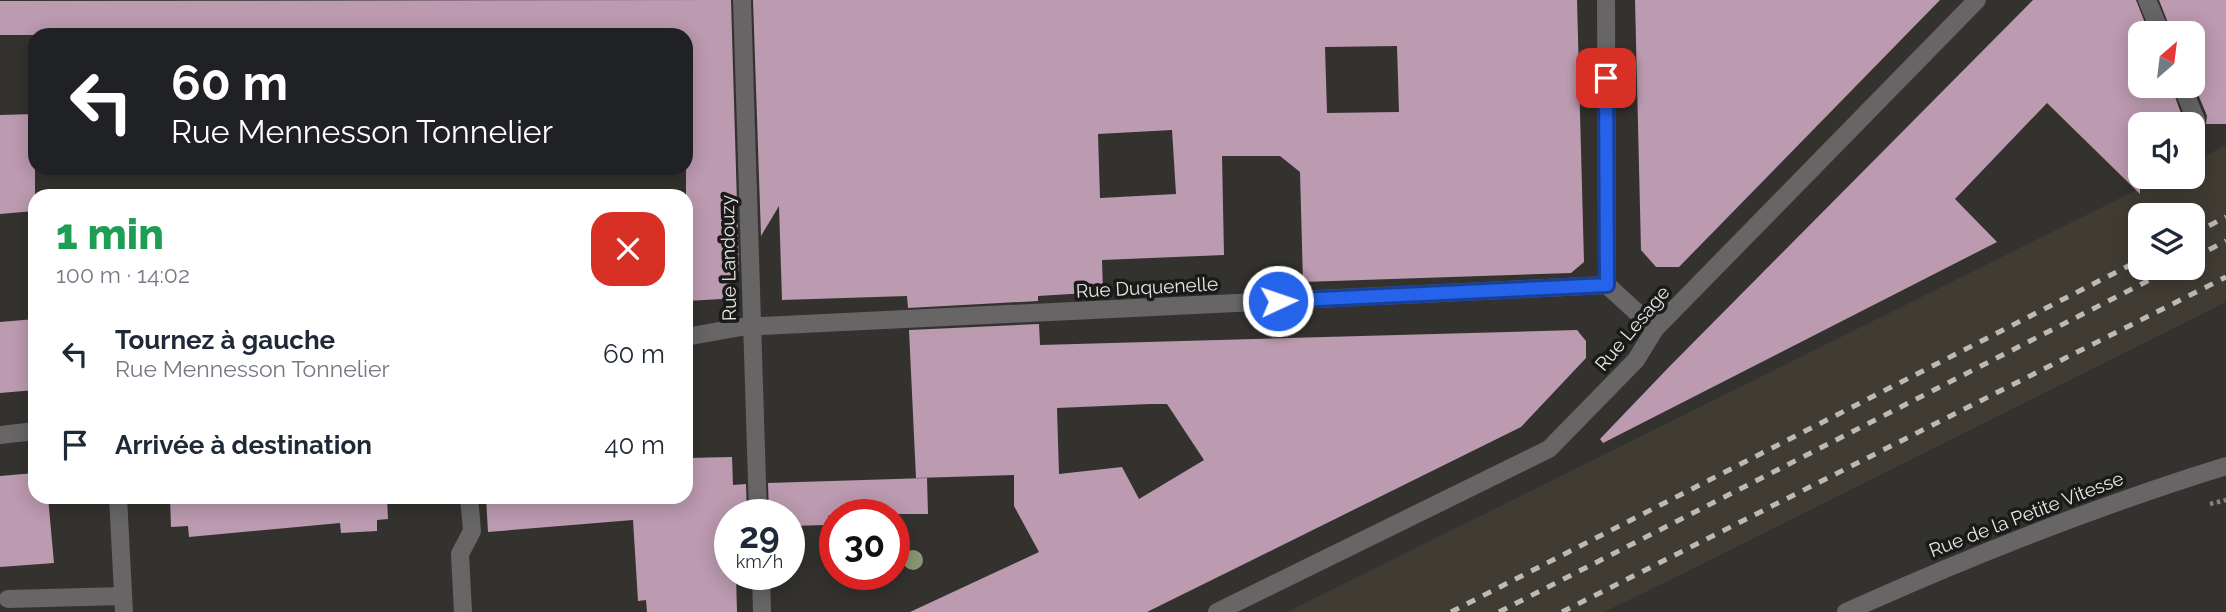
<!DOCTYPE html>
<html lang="fr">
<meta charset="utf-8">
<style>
body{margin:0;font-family:Raleway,sans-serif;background:#f2f2f3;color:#1f2937;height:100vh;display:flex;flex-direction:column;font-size:26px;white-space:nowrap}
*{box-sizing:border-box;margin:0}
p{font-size:23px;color:#747a83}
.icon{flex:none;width:38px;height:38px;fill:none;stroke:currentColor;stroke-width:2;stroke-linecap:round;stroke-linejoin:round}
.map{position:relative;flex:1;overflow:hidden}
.panel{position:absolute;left:28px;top:189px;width:665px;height:315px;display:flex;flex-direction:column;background:#fff;border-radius:21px;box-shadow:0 4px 18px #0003}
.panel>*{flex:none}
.top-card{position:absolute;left:28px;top:28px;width:665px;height:147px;border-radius:21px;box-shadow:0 4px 18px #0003;background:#202124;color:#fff;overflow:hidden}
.needle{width:46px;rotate:28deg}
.buttons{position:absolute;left:2128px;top:21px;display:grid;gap:14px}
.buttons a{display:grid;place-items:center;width:77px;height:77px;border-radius:14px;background:#fff;box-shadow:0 4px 18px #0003;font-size:35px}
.speed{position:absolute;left:714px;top:499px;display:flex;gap:14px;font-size:35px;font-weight:700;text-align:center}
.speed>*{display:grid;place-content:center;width:91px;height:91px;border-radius:50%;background:#fff;box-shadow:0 4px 18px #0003;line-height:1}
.speed small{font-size:18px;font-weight:400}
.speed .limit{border:10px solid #d22;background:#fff;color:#111}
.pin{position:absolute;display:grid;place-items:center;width:60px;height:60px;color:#fff;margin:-30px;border-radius:14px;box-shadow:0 4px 10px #0006}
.me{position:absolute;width:77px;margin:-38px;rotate:87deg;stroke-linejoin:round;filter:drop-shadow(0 0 5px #0008)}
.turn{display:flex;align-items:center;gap:24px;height:147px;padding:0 28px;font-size:32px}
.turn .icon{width:91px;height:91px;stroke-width:2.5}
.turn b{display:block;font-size:49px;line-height:60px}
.round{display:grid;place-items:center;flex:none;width:74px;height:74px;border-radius:21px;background:#f2f2f3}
.overview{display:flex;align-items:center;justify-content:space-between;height:119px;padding:0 28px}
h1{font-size:42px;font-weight:800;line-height:52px;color:#1e9e55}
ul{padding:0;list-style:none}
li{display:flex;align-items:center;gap:21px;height:91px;padding:0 28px}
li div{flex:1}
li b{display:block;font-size:26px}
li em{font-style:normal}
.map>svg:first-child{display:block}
.built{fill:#403c34;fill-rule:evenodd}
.building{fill:#bc9ab0;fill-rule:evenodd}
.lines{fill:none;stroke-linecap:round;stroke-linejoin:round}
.path{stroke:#848380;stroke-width:4.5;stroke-dasharray:3.5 3.5;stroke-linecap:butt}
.minor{stroke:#676565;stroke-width:18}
.rail{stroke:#bbbab8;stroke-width:5;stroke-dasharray:9 9;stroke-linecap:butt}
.tree{fill:#8b9775}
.route-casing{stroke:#184099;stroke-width:18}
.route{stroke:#2563eb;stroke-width:12}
.labels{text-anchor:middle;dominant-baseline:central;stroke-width:7;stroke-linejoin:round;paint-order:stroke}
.street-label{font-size:19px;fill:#e8e7e5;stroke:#1a1a18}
</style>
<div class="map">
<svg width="2226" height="612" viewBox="0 0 2226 612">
<rect width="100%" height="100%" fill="#33322e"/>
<path class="built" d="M2226,145V302L1670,580L1604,612H1287L2163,177H2193V162ZM2140,215H2193V268H2140Z"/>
<path class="building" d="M731,0L739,272L722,299L686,301V35H0V1Z
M753,0H1577L1584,262L1571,273L1303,282L1300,172L1280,156H1222L1224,255L1102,260L1103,292L1038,296V301L908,308L907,296L782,300L779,206L761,236ZM1397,46L1399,112L1327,113L1325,47ZM1172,130L1176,194L1100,198L1098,134Z
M1635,0H1940L1679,267H1656L1641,250Z
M2033,0H2136L2149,33H2140V86H2171L2185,124H2140V194L2047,103L1955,199L1997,242L1603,443L1600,439L1668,368Z
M2159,0H2226V124H2206L2207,116L2193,82V33H2172Z
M35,114V211L0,214V115Z
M35,319V390L0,393V322Z
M1039,324L1040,345L1577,330L1586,341V358L1521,427L1147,612H910L1039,552L1014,506V475L916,478L909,330ZM1150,404H1167L1204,460L1139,499L1122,467L1059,474L1057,408Z
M732,457L733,485L746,484L747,514H730V574H736L737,612H647L646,600L638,601L633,520L488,532L486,497H686V458Z
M35,473V497H48L54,563L0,567V476Z
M927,478L928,514H835L828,516V525L789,526V514H769L768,483Z
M170,497H387L388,519L377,520V531L341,533L340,523L189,537L188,526L171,527Z"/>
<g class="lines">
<path class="path" d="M2210,504L2226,500"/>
<path class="minor" d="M742,0L758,514
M1606,0L1607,285
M2147,0L2161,33
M2182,86L2196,120
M686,337L741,327L1607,285L1655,329
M0,435L35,431
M118,497L124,612
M761,574L762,612
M8,599L123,596
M463,612L460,554L472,531L469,497
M1217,612L1549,449L1636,360L1655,329L1977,0
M1846,612C1973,555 2093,507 2226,466"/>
<path class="rail" d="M2193,234L2226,217
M2193,258L2226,241
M1451,612L2140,260
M1499,612L2173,268
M1562,612L2226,277"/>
</g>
<circle class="tree" cx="913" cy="560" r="10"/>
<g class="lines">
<defs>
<path id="route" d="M1278,301L1607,285L1606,78"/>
</defs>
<use href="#route" class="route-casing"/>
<use href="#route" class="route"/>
</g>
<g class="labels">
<g class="street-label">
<text transform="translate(728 258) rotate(-91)">Rue Landouzy</text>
<text transform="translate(1147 287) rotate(-3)">Rue Duquenelle</text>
<text transform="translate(1632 328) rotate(-50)">Rue Lesage</text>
<text transform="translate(2026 514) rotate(-21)">Rue de la Petite Vitesse</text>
</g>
</g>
</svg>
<div class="buttons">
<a><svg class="needle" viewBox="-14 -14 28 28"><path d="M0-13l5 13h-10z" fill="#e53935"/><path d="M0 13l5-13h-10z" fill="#747a83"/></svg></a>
<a><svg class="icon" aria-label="sound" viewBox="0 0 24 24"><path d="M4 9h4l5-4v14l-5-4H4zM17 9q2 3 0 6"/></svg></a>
<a><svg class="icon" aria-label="layers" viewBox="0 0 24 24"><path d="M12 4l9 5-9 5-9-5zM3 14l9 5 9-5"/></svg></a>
</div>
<div class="speed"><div>29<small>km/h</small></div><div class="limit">30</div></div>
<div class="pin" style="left:1606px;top:78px;background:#d93025"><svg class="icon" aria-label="arrive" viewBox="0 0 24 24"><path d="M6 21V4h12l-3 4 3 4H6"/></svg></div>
<svg class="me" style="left:1278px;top:301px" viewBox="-20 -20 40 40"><circle r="17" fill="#2563eb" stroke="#fff" stroke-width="3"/><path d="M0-11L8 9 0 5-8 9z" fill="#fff"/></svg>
<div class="top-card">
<div class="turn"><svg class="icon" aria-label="left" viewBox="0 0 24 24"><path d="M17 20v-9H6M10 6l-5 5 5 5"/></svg><div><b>60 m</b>Rue Mennesson Tonnelier</div></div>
</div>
<section class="panel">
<div class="overview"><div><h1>1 min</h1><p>100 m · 14:02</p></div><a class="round" style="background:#d93025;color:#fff"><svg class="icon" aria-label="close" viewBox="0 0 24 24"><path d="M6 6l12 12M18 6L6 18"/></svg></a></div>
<ul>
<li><svg class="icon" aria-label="left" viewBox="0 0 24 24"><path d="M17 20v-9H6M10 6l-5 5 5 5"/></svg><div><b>Tournez à gauche</b><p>Rue Mennesson Tonnelier</p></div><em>60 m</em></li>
<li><svg class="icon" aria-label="arrive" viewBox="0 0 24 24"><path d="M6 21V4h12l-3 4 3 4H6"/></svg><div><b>Arrivée à destination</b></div><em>40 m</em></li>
</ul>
</section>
</div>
